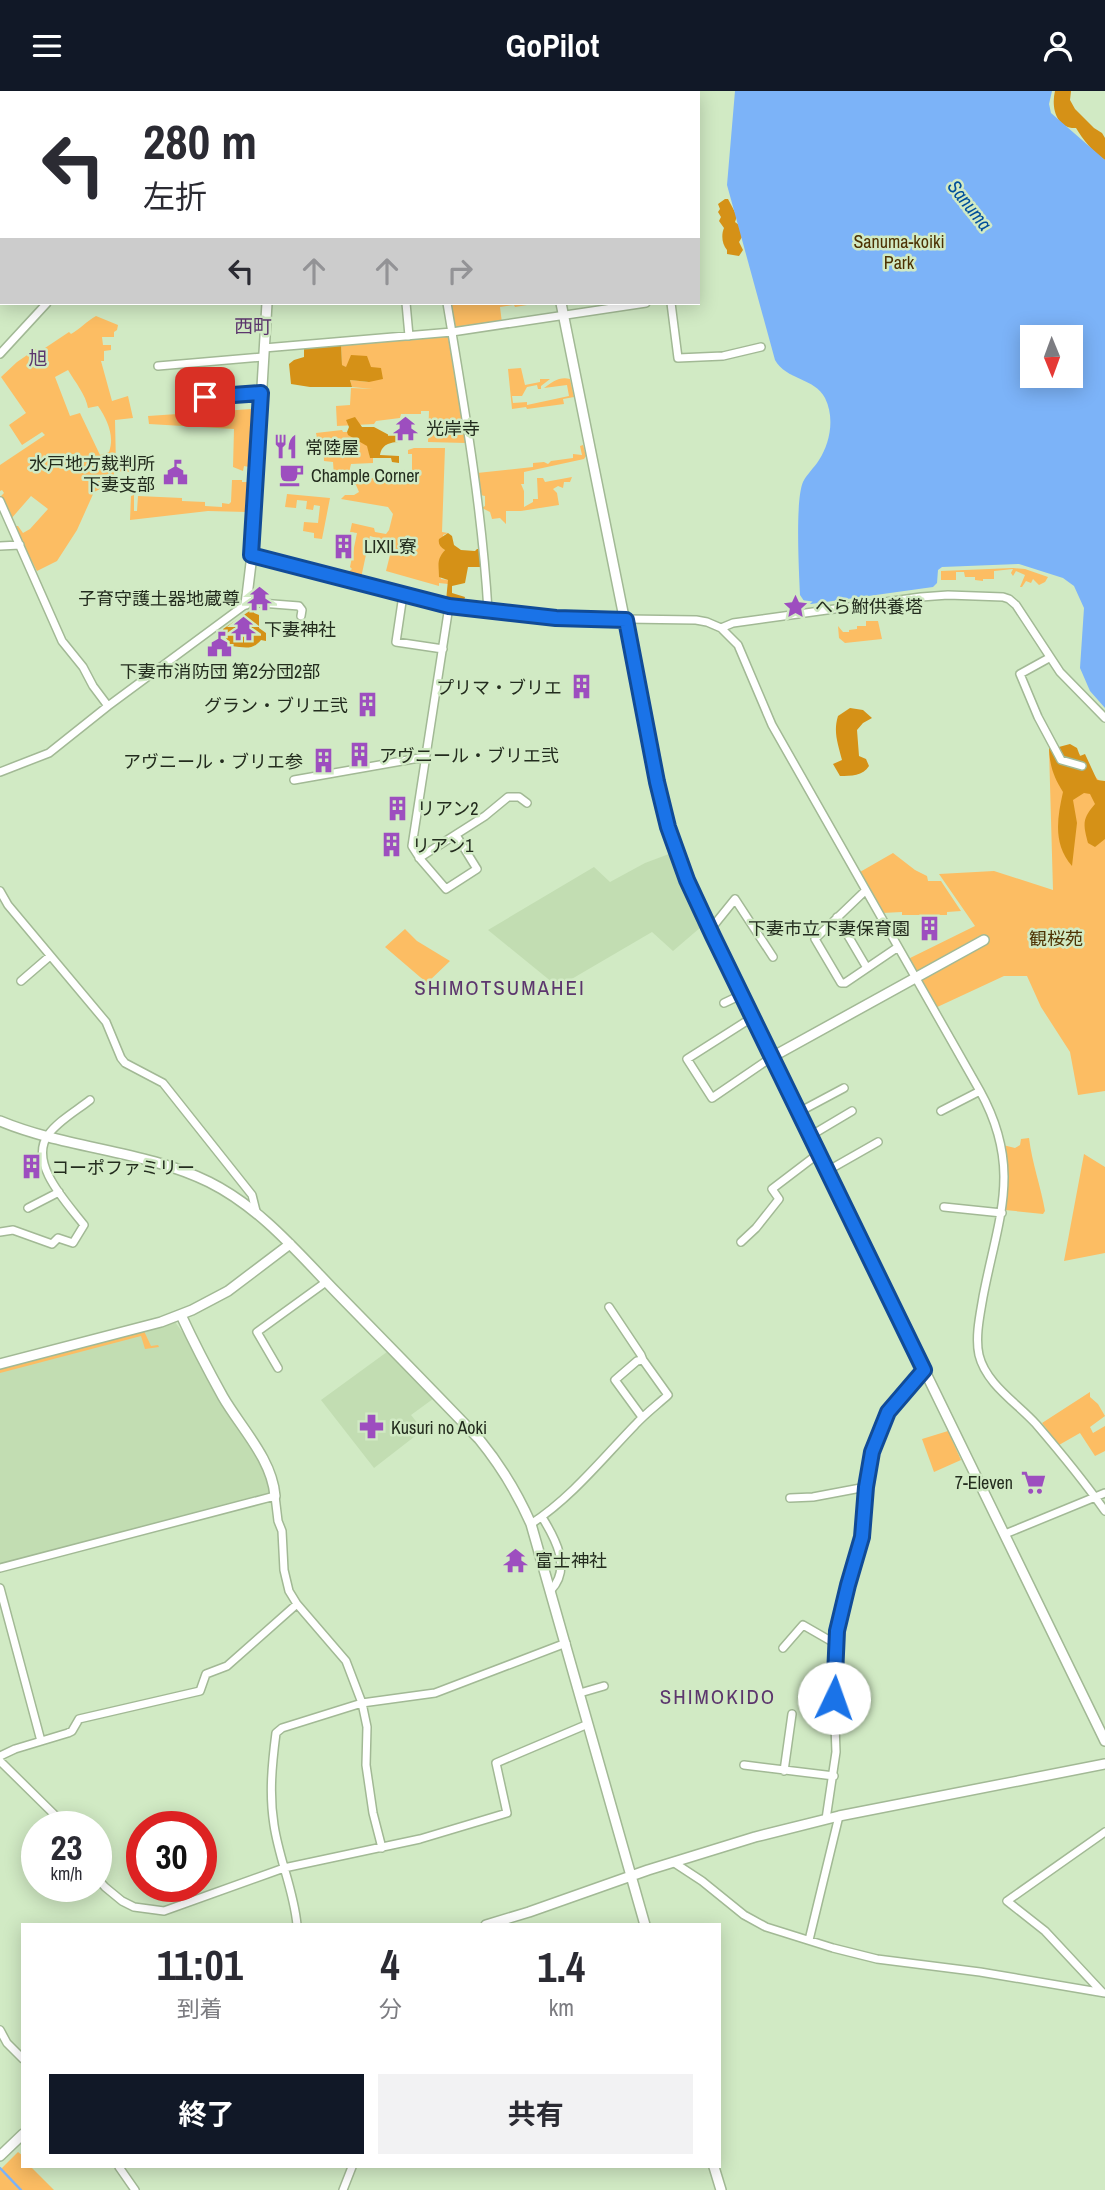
<!DOCTYPE html>
<html lang="ja">
<meta charset="utf-8">
<style>
body{margin:0;font-family:"Archivo Narrow","Noto Sans JP",sans-serif;background:#f2f2f3;color:#2b2b33;height:100vh;display:flex;flex-direction:column;font-size:26px;white-space:nowrap}
*{box-sizing:border-box;margin:0}
p{font-size:23px;color:#7c7c81}
.icon{flex:none;width:38px;height:38px;fill:none;stroke:currentColor;stroke-width:2;stroke-linecap:round;stroke-linejoin:round}
.map{position:relative;flex:1;overflow:hidden}
.details{position:absolute;left:21px;top:1832px;width:700px;height:245px;display:flex;flex-direction:column;background:#fff;border-radius:0px;box-shadow:0 4px 18px #0003}
.details>*{flex:none}
.top-card{position:absolute;left:0px;top:0px;width:700px;height:214px;box-shadow:0 4px 18px #0003;background:#fff;color:#2b2b33;overflow:hidden}
.needle{width:46px;rotate:179deg}
.controls{position:absolute;left:1020px;top:234px;display:grid;gap:14px}
.controls a{display:grid;place-items:center;width:63px;height:63px;border-radius:0px;background:#fff;box-shadow:0 4px 18px #0003;font-size:35px}
.speed{position:absolute;left:21px;top:1720px;display:flex;gap:14px;font-size:35px;font-weight:700;text-align:center}
.speed>*{display:grid;place-content:center;width:91px;height:91px;border-radius:50%;background:#fff;box-shadow:0 4px 18px #0003;line-height:1}
.speed small{font-size:18px;font-weight:400}
.speed .limit{border:10px solid #d22;background:#fff;color:#111}
.pin{position:absolute;display:grid;place-items:center;width:60px;height:60px;color:#fff;margin:-30px;border-radius:14px;box-shadow:0 4px 10px #0006}
.me{position:absolute;width:77px;margin:-38px;rotate:3deg;stroke-linejoin:round;filter:drop-shadow(0 0 5px #0008)}
.turn{display:flex;align-items:center;gap:24px;height:147px;padding:0 28px;font-size:32px}
.turn .icon{width:91px;height:91px;stroke-width:2.5}
.turn b{display:block;font-size:49px;line-height:60px}
.lanes{display:flex;align-items:center;height:66px;padding:0 28px;background:#0003;justify-content:center;gap:35px;direction:ltr}
.lanes .off{opacity:.35}
.eta{display:flex;justify-content:space-evenly;align-items:center;height:119px;text-align:center}
.eta b{font-size:42px;font-weight:700;line-height:49px}
.action{display:flex;gap:14px;margin-top:auto;padding:14px 28px}
.action a{flex:1;height:80px;border-radius:0px;background:#111827;color:#fff;font-size:28px;font-weight:700;line-height:80px;text-align:center}
.action a+a{background:#f2f2f3;color:#2b2b33}
header{display:flex;justify-content:space-between;align-items:center;height:91px;padding:0 28px;background:#111827;color:#fff;font-size:32px;font-weight:700}
.map>svg:first-child{display:block}
.built{fill:#c2ddb2}
.green{fill:#fcbd63;fill-rule:evenodd}
.forest{fill:#d59117}
.water{fill:#7cb3f8;fill-rule:evenodd}
.lines{fill:none;stroke-linecap:round;stroke-linejoin:round}
.stream{stroke:#7cb3f8;stroke-width:2.5}
.minor-casing{stroke:#a2b995;stroke-width:10}
.tertiary-casing{stroke:#a2b995;stroke-width:12}
.minor{stroke:#fff;stroke-width:7}
.tertiary{stroke:#fff;stroke-width:9}
.route-casing{stroke:#114b97;stroke-width:18}
.route{stroke:#1a73e8;stroke-width:12}
.labels{text-anchor:middle;dominant-baseline:central;stroke-width:5;stroke-linejoin:round;paint-order:stroke}
.park-label{font-size:18px;fill:#4d3203;stroke:#d1eac4}
.poi-label{font-size:18px;fill:#232c1e;stroke:#d1eac4;text-anchor:start}
.water-label{font-size:19px;font-style:italic;fill:#004f9a;stroke:#d1eac4}
.neighbourhood-label{font-size:19px;fill:#5c366d;stroke:#d1eac4}
.quarter-label{font-size:21px;letter-spacing:2px;fill:#5c366d;stroke:#d1eac4}
</style>
<header><svg class="icon" aria-label="menu" viewBox="0 0 24 24"><path d="M4 6h16M4 12h16M4 18h16"/></svg>GoPilot<svg class="icon" aria-label="person" viewBox="0 0 24 24"><circle cx="12" cy="8" r="4"/><path d="M4 21q1-7 8-7t8 7"/></svg></header>
<div class="map">
<svg width="1105" height="2099" viewBox="0 0 1105 2099">
<rect width="100%" height="100%" fill="#d1eac4"/>
<path class="built" d="M669,763L701,836L673,860L652,841L558,896L488,839L594,776L610,791L645,772Z
M175,1231L186,1246L225,1316L259,1368L271,1395L272,1403L0,1473V1277Z
M391,1258L437,1305L411,1324L423,1339L374,1377L321,1309Z"/>
<path class="green" d="M448,212H539L515,216L514,214L500,216L502,232L453,240Z
M96,225L118,234L117,239L114,241V246H102L103,254H111V259L104,260V270H101L112,310L128,305L133,327L115,329L116,375L136,376V381L114,380V399L106,395L94,401L77,439L57,470L37,480L13,435H18L23,442L30,438L48,418L31,405L10,429L1,405L4,402L2,399L0,400V374L45,344L42,341L22,354L9,334L26,322L1,286L17,271L36,258L39,261L69,241L71,243C80,238 87,230 96,225ZM68,279C75,291 86,304 88,317L98,315C107,328 115,345 109,361L100,364L80,322L70,325L55,286Z
M448,245L466,352L428,351L429,320H421V323H401L400,327L376,330L374,333L337,335L336,315L350,314L351,297L373,298L352,296L350,289L369,291L342,274L341,253Z
M521,277L525,294L540,291V288H550L541,295V298H538L537,294L527,296L522,305H512L513,312L527,311V314L569,305L567,294L544,297C552,291 560,285 570,288L574,306L563,308L564,313L527,318L526,316L512,318L508,278Z
M252,318L249,376L244,375L243,380L233,376L234,338L149,333L148,325Z
M342,339L343,341H347L368,355L370,367H373V372L351,373L348,386L334,385L333,371L324,370L323,353L318,352L316,342Z
M583,354L586,365L584,368L524,381V393H521L524,400V416L533,411V408H538L537,387H543L545,391L572,386L570,391H564L563,397L558,395L553,398L557,402L559,414L521,420H506V433L500,427L492,428L490,421L482,417L485,415V405L480,404V389L477,382L533,376V372L544,371L548,373L551,370L573,367V363L582,364L580,355Z
M414,357H445L442,441L448,442L443,444L445,458L439,479L441,488L448,489V493L439,492V495L386,480L393,452L370,445L361,487L345,484L352,478L350,476L357,442L350,441L352,432L374,437L375,441L386,443L389,439L393,423L388,416L341,408L345,404H354L359,401L356,394L349,391L348,386L412,389V363H408V359Z
M232,389H242V391H247V421L208,420L130,429L131,405L134,404V420H137L138,405L182,407V410L205,411V415L222,416V412L229,413L231,411Z
M287,403L330,407L322,448L314,447V442L303,440L304,431L318,432L320,415L314,414L313,419L306,418L307,410L297,409L296,417L285,416Z
M1013,477L1025,478L1048,486L1045,491L1039,494L1033,488L1031,492L1026,490L1022,496H1020L1025,484L1016,480L1013,485L1011,482L1013,478L994,480V488H983V490L975,489V486H965L964,481H956V489H941V480Z
M866,530H878L882,548L845,552L839,547L838,535L843,541H849V539L857,538V535H866Z
M1049,658L1076,659C1087,671 1092,686 1105,694V1000L1078,1004L1070,961L1041,916L1027,885H1004L933,918L906,869L975,835L939,783L994,780L1053,799Z
M893,762L915,779L927,785L928,790H941L961,820L947,821V824H902V821L882,822L860,781Z
M405,838L417,850L450,870L427,892L385,856Z
M1029,1047C1032,1072 1041,1096 1045,1120L1043,1123L1005,1119L1007,1076L1003,1054L1015,1057L1020,1054L1021,1048Z
M1084,1063L1105,1076V1162L1064,1170Z
M144,1240L151,1255L158,1254L159,1256L145,1258L141,1245L0,1282V1277Z
M1090,1301V1306L1098,1313L1105,1325L1090,1336L1093,1342L1105,1335V1360L1095,1365L1080,1342L1059,1354L1042,1332Z
M948,1340L961,1369L934,1381L922,1348Z
M18,2061L23,2065V2076H31L54,2099H0V2079Z"/>
<path class="forest" d="M1055,0H1071L1070,9L1075,18L1094,37L1102,42L1105,47V69C1094,63 1082,47 1076,37C1056,38 1051,16 1055,0Z
M725,108H728L737,125L735,131L739,134L742,146L739,151L743,159L739,165L727,163V159C722,153 721,144 724,137L719,130L721,126L718,121L720,118L718,113Z
M341,253L342,274L346,276L351,264L367,265L371,276L381,277L383,288L369,291L350,289L352,296H310L291,293L289,273L294,269L304,266V258Z
M355,326L362,336H374L389,344L394,341L396,343L397,347L402,348V351C392,351 382,352 380,364L399,365V372L392,371L391,367H370L367,355L348,344L347,341L349,336L346,329Z
M448,442L452,445L454,454L461,459L475,460L477,458H481L483,476H468L465,492L452,495V502L465,506L464,510L458,512L446,510L448,489L439,486C439,474 436,469 445,459C440,456 438,453 439,448Z
M254,517V522L259,524V537L266,542V550L261,549C252,560 244,556 231,555L224,544L223,538Z
M850,617L863,619L872,627L863,632L857,639L859,665L866,668L869,675C863,685 851,685 840,685L833,673L842,669C838,653 833,641 838,625Z
M1049,653L1055,657L1070,653L1077,657L1080,665L1085,663L1097,689L1105,690V748L1095,756L1088,752C1083,733 1082,728 1095,713L1090,703L1084,702L1073,709L1077,732L1072,775C1053,753 1057,728 1063,701C1053,685 1049,673 1049,653Z"/>
<path class="water" d="M735,0H1052L1049,13L1051,22L1105,69V617L1090,600L1080,577L1084,517L1074,495L1063,487L1019,473L942,476L938,479L937,492L933,496L811,513H806L800,504C799,480 795,410 803,391C807,383 814,377 819,369C830,352 835,327 825,307C815,287 786,289 775,269L727,94ZM1032,247H1071V285H1032Z"/>
<g class="lines">
<path class="stream" d="M0,2077L21,2099"/>
<defs>
<path id="minor" d="M409,0L410,2
M17,2V0
M121,2V0
M0,114L2,115
M406,212L409,245
M447,212C464,314 482,416 488,520
M671,212L678,267L723,265L761,256
M264,257L452,241L646,212
M0,263L47,212
M158,275L263,266
M180,308L261,302
M0,410L62,550L83,576L93,595L108,615
M0,455L20,454
M252,464L449,515L556,527L696,529L707,531L721,537L738,554L772,634L980,1000C1023,1078 998,1127 983,1206C980,1224 975,1246 979,1264C986,1293 1017,1312 1036,1333C1060,1361 1084,1390 1105,1420
M403,504L396,551L443,558
M247,511L299,515L302,519L301,525
M449,515L412,755L421,769L446,798L477,778L456,744
M721,537L733,532L921,506L948,504L1003,506L1009,508L1016,514L1060,581L1105,627
M1049,567L1020,583L1038,626L1061,669L1082,675
M0,681L49,662L108,615L246,513
M294,689L425,666
M419,767L485,725L508,706H519L527,712
M0,800L8,814L106,931L121,967L125,972L163,992L252,1104L256,1120
M865,800L815,848L841,892H845L898,856
M837,826L867,877
M710,839L735,808L773,866
M21,890L50,865
M724,912L741,904
M753,926L687,968L712,1007L772,966
M941,1020L980,1000
M799,1021L844,997
M810,1045L852,1020
M827,1080L878,1051
M944,1116L1002,1122
M28,1117L59,1101
M0,1141L13,1139L52,1153L58,1147L73,1152L84,1134C67,1112 28,1072 48,1044C58,1030 76,1020 90,1009
M741,1151L756,1137L779,1108L772,1098L818,1063
M278,1277L257,1241L326,1191
M642,1326L615,1289L637,1270L643,1269
M790,1407L813,1406L866,1396
M542,1426C555,1447 572,1477 551,1499
M531,1433C572,1406 602,1368 635,1334C645,1323 657,1314 668,1304L643,1269L641,1264L609,1216
M1005,1443L1105,1402
M0,1477L275,1405L278,1430L282,1440L284,1479L289,1500L297,1513L346,1570L362,1612L367,1636L366,1674L373,1722L382,1757
M0,1497L41,1650
M783,1557L803,1534L836,1553
M580,1602L604,1595
M0,1665L15,1658L68,1642L72,1640L79,1628L200,1600L206,1583L227,1575L297,1513
M0,1670L67,1736
M744,1674L834,1685
M784,1680L792,1623
M826,1728L836,1661L834,1607L837,1540L862,1446L866,1396L872,1361L888,1321L924,1279
M673,1771L702,1790L744,1824L766,1836L833,1857L877,1868L980,1881L1105,1902
M96,1786L105,1796L122,1810L134,1816L164,1820L284,1777L420,1748L507,1722L496,1672L588,1633
M297,1834C294,1800 279,1768 274,1734C269,1703 272,1673 276,1642L282,1637L362,1612L435,1602L566,1552
M809,1849L839,1725
M1102,1901L1045,1840L1007,1810L1105,1741
M0,1939L7,1952L23,1968
M119,2076L135,2099
M343,2099L352,2076"/>
<path id="tertiary" d="M514,0L515,2
M280,2V0
M347,2L359,0
M0,18L2,17
M561,212L657,691C670,745 689,795 713,845L1105,1650
M246,513L252,464L267,212
M772,966L984,849
M0,1030C67,1058 144,1059 209,1091C261,1117 298,1162 337,1202C385,1251 432,1299 479,1348C501,1375 517,1401 531,1433L645,1834
M181,1224C194,1252 208,1279 223,1306C241,1337 272,1368 275,1405
M0,1273L161,1231L192,1219L228,1200L290,1153
M486,1834L529,1821L648,1779L755,1746L839,1725L1105,1673
M0,2065L23,2043
M714,2076L721,2099"/>
</defs>
<use href="#minor" class="minor-casing"/>
<use href="#tertiary" class="tertiary-casing"/>
<use href="#minor" class="minor"/>
<use href="#tertiary" class="tertiary"/>
</g>
<g class="lines">
<defs>
<path id="route" d="M205,306L261,302L251,464L449,515L556,527L626,529L657,691L668,736L687,789L713,845L924,1279L888,1321L872,1361L866,1396L862,1446L848,1494L837,1540L834,1607"/>
</defs>
<use href="#route" class="route-casing"/>
<use href="#route" class="route"/>
</g>
<defs>
<symbol id="temple-bare" viewBox="-9 -9 18 18"><path d="M0-6L5-2H3V0L6.5 2.5H4V6H1.5V3h-3V6H-4V2.5H-6.5L-3 0V-2H-5Z" fill="#9d4ebf" stroke="#d1eac4" stroke-width="2.5" paint-order="stroke"/></symbol>
<symbol id="restaurant-bare" viewBox="-9 -9 18 18"><path d="M-5-6h1v4h1v-4h1v4h1v-4h1v5L-1.5 .5V6h-2V.5L-5-1ZM5-6V6H3V1.5H1.5Q1.5-4 5-6Z" fill="#9d4ebf" stroke="#d1eac4" stroke-width="2.5" paint-order="stroke"/></symbol>
<symbol id="civic-bare" viewBox="-9 -9 18 18"><path d="M-.6-6.5H3V-4.5H.6V-3L4-1V1h2V6H-6V1h2V-1L-.6-3ZM-1.2 2.5V6h2.4V2.5Z" fill="#9d4ebf" stroke="#d1eac4" stroke-width="2.5" paint-order="stroke"/></symbol>
<symbol id="cafe-bare" viewBox="-9 -9 18 18"><path d="M-5.5-4.5H6V0H3Q3 3.5 0 3.5H-2.5Q-5.5 3.5-5.5 0ZM3-3.2v2h1.7v-2ZM-6 4.5H4V6H-6Z" fill="#9d4ebf" stroke="#d1eac4" stroke-width="2.5" paint-order="stroke"/></symbol>
<symbol id="building-bare" viewBox="-9 -9 18 18"><path d="M-4-6H4V6H1V3H-1V6H-4ZM-2.5-4.3h1.7v1.8h-1.7ZM.8-4.3h1.7v1.8H.8ZM-2.5-1h1.7V.8h-1.7ZM.8-1h1.7V.8H.8Z" fill="#9d4ebf" stroke="#d1eac4" stroke-width="2.5" paint-order="stroke"/></symbol>
<symbol id="sight-bare" viewBox="-9 -9 18 18"><path d="M0-6L1.8-2.2L6-1.7L2.9 1.2L3.7 5.4L0 3.3L-3.7 5.4L-2.9 1.2L-6-1.7L-1.8-2.2Z" fill="#9d4ebf" stroke="#d1eac4" stroke-width="2.5" paint-order="stroke"/></symbol>
<symbol id="pharmacy-bare" viewBox="-9 -9 18 18"><path d="M-2-6h4v4h4v4h-4v4h-4v-4h-4v-4h4Z" fill="#9d4ebf" stroke="#d1eac4" stroke-width="2.5" paint-order="stroke"/></symbol>
<symbol id="supermarket-bare" viewBox="-9 -9 18 18"><path d="M-6-5.5h2.5l.6 2H6L4.5 2H-2.5L-4.4-4H-6ZM-1.5 3.2a1.3 1.3 0 1 0 .1 0ZM3 3.2a1.3 1.3 0 1 0 .1 0Z" fill="#9d4ebf" stroke="#d1eac4" stroke-width="2.5" paint-order="stroke"/></symbol>
</defs>
<g fill-rule="evenodd">
<use href="#temple-bare" x="388" y="320" width="35" height="35"/>
<use href="#restaurant-bare" x="268" y="338" width="35" height="35"/>
<use href="#civic-bare" x="158" y="364" width="35" height="35"/>
<use href="#cafe-bare" x="274" y="366" width="35" height="35"/>
<use href="#building-bare" x="326" y="438" width="35" height="35"/>
<use href="#temple-bare" x="242" y="490" width="35" height="35"/>
<use href="#sight-bare" x="778" y="498" width="35" height="35"/>
<use href="#temple-bare" x="226" y="520" width="35" height="35"/>
<use href="#civic-bare" x="202" y="536" width="35" height="35"/>
<use href="#building-bare" x="564" y="578" width="35" height="35"/>
<use href="#building-bare" x="350" y="596" width="35" height="35"/>
<use href="#building-bare" x="342" y="646" width="35" height="35"/>
<use href="#building-bare" x="306" y="652" width="35" height="35"/>
<use href="#building-bare" x="380" y="700" width="35" height="35"/>
<use href="#building-bare" x="374" y="736" width="35" height="35"/>
<use href="#building-bare" x="912" y="820" width="35" height="35"/>
<use href="#building-bare" x="14" y="1058" width="35" height="35"/>
<use href="#pharmacy-bare" x="354" y="1318" width="35" height="35"/>
<use href="#supermarket-bare" x="1016" y="1374" width="35" height="35"/>
<use href="#temple-bare" x="498" y="1452" width="35" height="35"/>
</g>
<g class="labels">
<g class="park-label">
<text x="899" y="150">Sanuma-koiki<tspan x="899" dy="21">Park</tspan></text>
<text x="1056" y="847">観桜苑</text>
</g>
<g class="poi-label">
<text x="426" y="337">光岸寺</text>
<text x="305" y="356">常陸屋</text>
<text x="155" y="372" text-anchor="end">水戸地方裁判所<tspan x="155" dy="21">下妻支部</tspan></text>
<text x="311" y="384">Chample Corner</text>
<text x="364" y="455">LIXIL寮</text>
<text x="240" y="507" text-anchor="end">子育守護土器地蔵尊</text>
<text x="815" y="515">へら鮒供養塔</text>
<text x="264" y="538">下妻神社</text>
<text x="220" y="580" text-anchor="middle">下妻市消防団 第2分団2部</text>
<text x="562" y="596" text-anchor="end">プリマ・ブリエ</text>
<text x="348" y="614" text-anchor="end">グラン・ブリエ弐</text>
<text x="379" y="664">アヴニール・ブリエ弐</text>
<text x="303" y="670" text-anchor="end">アヴニール・ブリエ参</text>
<text x="417" y="717">リアン2</text>
<text x="412" y="754">リアン1</text>
<text x="910" y="837" text-anchor="end">下妻市立下妻保育園</text>
<text x="51" y="1076">コーポファミリー</text>
<text x="391" y="1336">Kusuri no Aoki</text>
<text x="1013" y="1391" text-anchor="end">7-Eleven</text>
<text x="535" y="1469">富士神社</text>
</g>
<g class="water-label">
<text transform="translate(970 114) rotate(52)">Sanuma</text>
</g>
<g class="neighbourhood-label">
<text x="253" y="235">西町</text>
<text x="38" y="267">旭</text>
</g>
<g class="quarter-label">
<text x="500" y="896">SHIMOTSUMAHEI</text>
<text x="718" y="1605">SHIMOKIDO</text>
</g>
</g>
</svg>
<div class="controls">
<a><svg class="needle" viewBox="-14 -14 28 28"><path d="M0-13l5 13h-10z" fill="#e53935"/><path d="M0 13l5-13h-10z" fill="#7c7c81"/></svg></a>
</div>
<div class="speed"><div>23<small>km/h</small></div><div class="limit">30</div></div>
<div class="pin" style="left:205px;top:306px;background:#d93025"><svg class="icon" aria-label="arrive" viewBox="0 0 24 24"><path d="M6 21V4h12l-3 4 3 4H6"/></svg></div>
<svg class="me" style="left:834px;top:1607px" viewBox="-20 -20 40 40"><circle r="19" fill="#fff"/><path d="M0-13L10 11 0 6-10 11z" fill="#1a73e8"/></svg>
<div class="top-card">
<div class="turn"><svg class="icon" aria-label="left" viewBox="0 0 24 24"><path d="M17 20v-9H6M10 6l-5 5 5 5"/></svg><div><b>280 m</b>左折</div></div>
<div class="lanes"><svg class="icon" aria-label="left" viewBox="0 0 24 24"><path d="M17 20v-9H6M10 6l-5 5 5 5"/></svg><svg class="icon off" aria-label="ahead" viewBox="0 0 24 24"><path d="M12 20V5M6 11l6-6 6 6"/></svg><svg class="icon off" aria-label="ahead" viewBox="0 0 24 24"><path d="M12 20V5M6 11l6-6 6 6"/></svg><svg class="icon off" aria-label="right" viewBox="0 0 24 24"><path d="M7 20v-9h11M14 6l5 5-5 5"/></svg></div>
</div>
<section class="details">
<div class="eta">
<div><b>11:01</b><p>到着</p></div>
<div><b>4</b><p>分</p></div>
<div><b>1.4</b><p>km</p></div>
</div>
<div class="action"><a>終了</a><a>共有</a></div>
</section>
</div>
